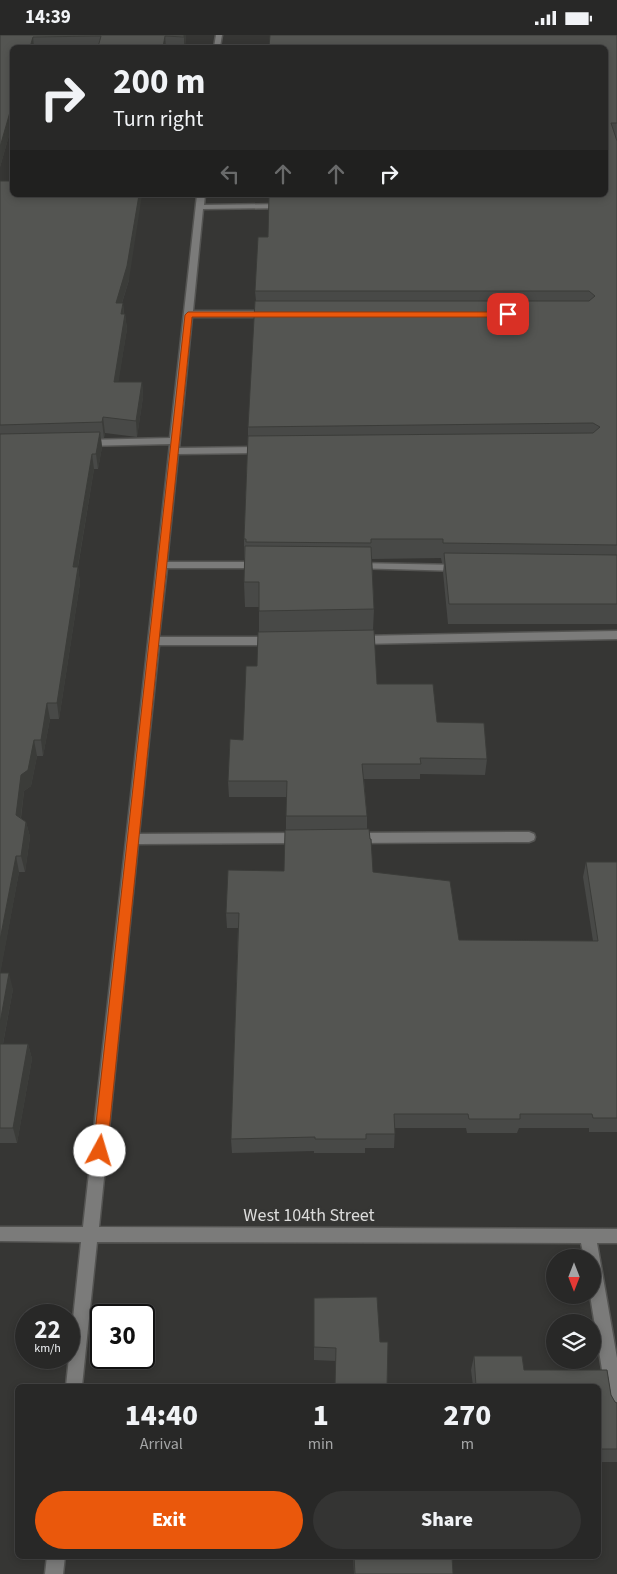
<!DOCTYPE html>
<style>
body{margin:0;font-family:"Source Sans 3",sans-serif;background:#343433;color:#f1f3f6;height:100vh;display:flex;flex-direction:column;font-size:19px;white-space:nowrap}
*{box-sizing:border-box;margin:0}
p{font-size:16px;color:#a5a6a7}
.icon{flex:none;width:28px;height:28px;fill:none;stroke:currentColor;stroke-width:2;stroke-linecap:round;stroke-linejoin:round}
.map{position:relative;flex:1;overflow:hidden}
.side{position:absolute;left:15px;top:1349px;width:586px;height:175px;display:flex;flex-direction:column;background:#282827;border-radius:8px;box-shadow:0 2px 8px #0003,0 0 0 1px #444}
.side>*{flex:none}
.banner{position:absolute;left:10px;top:10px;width:598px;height:152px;border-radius:8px;box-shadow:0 2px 8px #0003,0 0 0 1px #444;background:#282827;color:#f1f3f6;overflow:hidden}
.needle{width:32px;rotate:180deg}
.controls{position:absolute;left:546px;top:1214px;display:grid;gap:10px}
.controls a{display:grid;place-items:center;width:55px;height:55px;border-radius:50%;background:#282827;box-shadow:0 2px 8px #0003,0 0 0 1px #444;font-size:25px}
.speed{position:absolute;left:15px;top:1269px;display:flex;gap:10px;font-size:25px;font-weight:700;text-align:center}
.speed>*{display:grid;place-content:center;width:65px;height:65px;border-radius:50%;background:#282827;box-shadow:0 2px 8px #0003,0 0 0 1px #444;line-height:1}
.speed small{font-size:12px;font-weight:400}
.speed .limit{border:2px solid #111;border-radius:8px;background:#fff;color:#111}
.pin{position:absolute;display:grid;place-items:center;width:42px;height:42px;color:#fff;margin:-21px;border-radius:10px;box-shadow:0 2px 8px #0006}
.me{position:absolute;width:55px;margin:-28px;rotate:6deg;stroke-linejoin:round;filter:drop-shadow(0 0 4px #0008)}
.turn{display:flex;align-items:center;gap:18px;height:105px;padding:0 20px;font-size:22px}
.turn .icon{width:65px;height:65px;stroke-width:2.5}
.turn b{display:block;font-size:35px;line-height:42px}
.lanes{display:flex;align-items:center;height:48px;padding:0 20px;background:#0003;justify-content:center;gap:25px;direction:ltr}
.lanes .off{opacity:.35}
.eta{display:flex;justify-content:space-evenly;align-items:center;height:85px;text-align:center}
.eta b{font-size:30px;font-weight:800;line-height:35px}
.button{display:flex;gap:10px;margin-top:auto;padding:10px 20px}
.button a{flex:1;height:58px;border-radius:30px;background:#ea580c;color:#fff;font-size:20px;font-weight:800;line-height:58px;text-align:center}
.button a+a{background:#343433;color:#f1f3f6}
.status{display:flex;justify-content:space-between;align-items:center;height:35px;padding:0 25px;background:#282827;direction:ltr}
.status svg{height:14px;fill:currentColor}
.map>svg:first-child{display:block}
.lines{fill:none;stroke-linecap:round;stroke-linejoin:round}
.minor-casing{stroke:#545452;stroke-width:3}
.minor{fill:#7b7b7a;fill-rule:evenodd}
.wall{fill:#484947}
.shaded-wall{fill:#3b3c39}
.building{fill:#545552;stroke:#3b3c39}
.route{fill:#ea580c;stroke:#983908}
.labels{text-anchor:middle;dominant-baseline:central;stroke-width:5;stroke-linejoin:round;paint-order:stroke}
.near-street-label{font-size:18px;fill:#dcdcdb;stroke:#363634}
</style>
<div class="status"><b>14:39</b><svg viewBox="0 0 49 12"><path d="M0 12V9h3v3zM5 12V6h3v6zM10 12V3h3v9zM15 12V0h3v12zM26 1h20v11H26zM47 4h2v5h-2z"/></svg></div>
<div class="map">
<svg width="617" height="1539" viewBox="0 0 617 1539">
<rect width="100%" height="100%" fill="#363634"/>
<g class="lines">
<defs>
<path id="minor" d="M216,0H222L220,12H214Z
M197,160H205L204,170L285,169L289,171L285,173L203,174L193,276H271L275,279L271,282H192L179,413L264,412L269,415L264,418L178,419L167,527H262L267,530L262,533H167L159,602H275L281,606L275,610H159L139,799L301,798L306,800L307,803L306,806L301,808L138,809L99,1192L617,1194V1208H597L617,1323V1381L611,1378L608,1372L590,1260H592V1222H584L581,1208L97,1207L82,1351H66L81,1207L0,1206V1192H83L170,409L85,411L80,408L85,405L170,403Z
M357,528L460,530L465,533L460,536L353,533L352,531Z
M617,596V604L360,609L354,605L360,601Z
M529,797L534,799L535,802L534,805L529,807L353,808L348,806L347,803L348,800L353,798Z
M47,1521H65L63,1539H45Z"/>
</defs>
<use href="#minor" class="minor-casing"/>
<use href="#minor" class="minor"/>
</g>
<path class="wall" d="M0,0H186L185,12H12V90L0,132Z
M617,0V589H448L443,537L444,528H442L441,523L372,524L374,574L373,595L377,649L437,687L487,724L485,740L420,739V744H364L367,781V794L373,837L459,905L593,906L583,842L586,827H617V1097H589V1093H519L517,1098H467L466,1093H395L394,1113H365V1118H314V1116L232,1118L231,1104L238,893H227L226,878L284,836L286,795V762H229L228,746L243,705L257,631L259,597V572H245L244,547L245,523H244V504L248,401V392L256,266L255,256L268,202L605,160Z
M0,146L129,245L122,268H123L124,279H125L127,294L118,347H142L143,362L137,402L105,398L104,403H101L102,412L98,434H94L78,532L80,548L59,684H50L43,721H37L31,751L24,756L21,783L26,787L30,802L25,837H19L0,938L13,954L3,1009H28L32,1024L17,1108H0Z
M377,1262L336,1326L314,1325V1263Z
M474,1321H522L524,1335H607L611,1360L615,1367L617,1368V1427H599V1351H473L471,1335Z
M353,1521H452L453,1539H354Z"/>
<path class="shaded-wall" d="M184,0H186L185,12H184Z
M165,1L166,12H163Z
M33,2L34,12H30Z
M12,70V90L0,132V112Z
M139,160H142L129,245L117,283L116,268Z
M123,268L124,283L121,279Z
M125,279L127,294L116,363L114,347Z
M142,347L143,362L137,402L136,386Z
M103,382L105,398L104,403L102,387Z
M100,397L102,412L98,434L96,419Z
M92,419L94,434L75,548L73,532Z
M78,532L80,548L59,684L57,668Z
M47,668L50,684L43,721L41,705Z
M34,705L37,721L31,751L24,756L19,795L16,780L21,740Z
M26,787L30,802L25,837L21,821Z
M16,821L19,837L0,940V905Z
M9,938L13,954L0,1024V988Z
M28,1009L32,1024L17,1108L13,1093Z"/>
<path class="building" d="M0,0H184V2L165,1L163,12H98L101,1L33,2L30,12H12V70L0,112Z
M270,0H617V88H611L617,106V510L443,508V504H371V508L246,507V504H244L248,401L593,398L600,392L593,388L248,392L255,266H589L595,261L589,256H255L258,202H268L269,160H605V12H269Z
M0,146H12V160H139L127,231L116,268H123L121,279H125L114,347H142L136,386L103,382L102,387L0,390Z
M100,397L96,419H92L73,532H78L57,668H47L41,705H34L28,735L21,740L16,780L26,787L21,821H16L0,905V399Z
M245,511L371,512L374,574L259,576V547H244Z
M444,518L617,520V569H449Z
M374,595L377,649H433L437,687L484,688L487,724L420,723L421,729H362L367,781H286L287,746H228L230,704L243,705L246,631H257L258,597Z
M369,794L370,804H371L373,837L450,846L459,905L598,906L586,827H617V1083H593L592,1079H520V1084H469L468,1079H394L395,1099H366V1104H315V1102L231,1104L239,878H226L228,835L284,836L285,795Z
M0,938H9L0,988Z
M0,1009H28L13,1093H0Z
M377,1262L380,1307H388L387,1351H335L336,1313L314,1312V1263Z
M474,1321H522L524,1335H607L611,1360L615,1367L617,1368V1414H599V1351H476Z
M354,1521H452L453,1539H355Z"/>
<path class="route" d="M188,277H508L511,279L508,282H192L107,1116L105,1121L100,1122L95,1121L93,1116L185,280Z"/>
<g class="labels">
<g class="near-street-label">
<text x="309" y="1180">West 104th Street</text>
</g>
</g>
</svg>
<div class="controls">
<a><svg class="needle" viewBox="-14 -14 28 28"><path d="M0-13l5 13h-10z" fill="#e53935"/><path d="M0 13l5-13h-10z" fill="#a5a6a7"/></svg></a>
<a><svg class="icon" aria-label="layers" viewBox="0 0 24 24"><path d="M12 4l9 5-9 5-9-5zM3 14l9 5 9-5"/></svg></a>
</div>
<div class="speed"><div>22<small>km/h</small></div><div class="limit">30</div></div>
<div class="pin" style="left:508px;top:279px;background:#d93025"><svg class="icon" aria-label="arrive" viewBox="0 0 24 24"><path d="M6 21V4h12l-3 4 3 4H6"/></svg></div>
<svg class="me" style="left:100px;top:1116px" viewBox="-20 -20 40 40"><circle r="19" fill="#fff"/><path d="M0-13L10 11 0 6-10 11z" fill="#ea580c"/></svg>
<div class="banner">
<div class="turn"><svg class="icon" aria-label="right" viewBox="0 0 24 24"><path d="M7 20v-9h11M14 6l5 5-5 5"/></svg><div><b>200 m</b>Turn right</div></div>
<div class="lanes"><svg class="icon off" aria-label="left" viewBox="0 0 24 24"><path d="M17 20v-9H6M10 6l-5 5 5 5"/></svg><svg class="icon off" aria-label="ahead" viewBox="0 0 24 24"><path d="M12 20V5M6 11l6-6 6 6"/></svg><svg class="icon off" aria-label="ahead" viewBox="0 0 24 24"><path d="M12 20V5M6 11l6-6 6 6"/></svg><svg class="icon" aria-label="right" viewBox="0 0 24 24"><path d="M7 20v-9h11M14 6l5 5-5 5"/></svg></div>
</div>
<section class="side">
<div class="eta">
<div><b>14:40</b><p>Arrival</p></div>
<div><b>1</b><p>min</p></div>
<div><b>270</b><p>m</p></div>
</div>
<div class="button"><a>Exit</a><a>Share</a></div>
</section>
</div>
